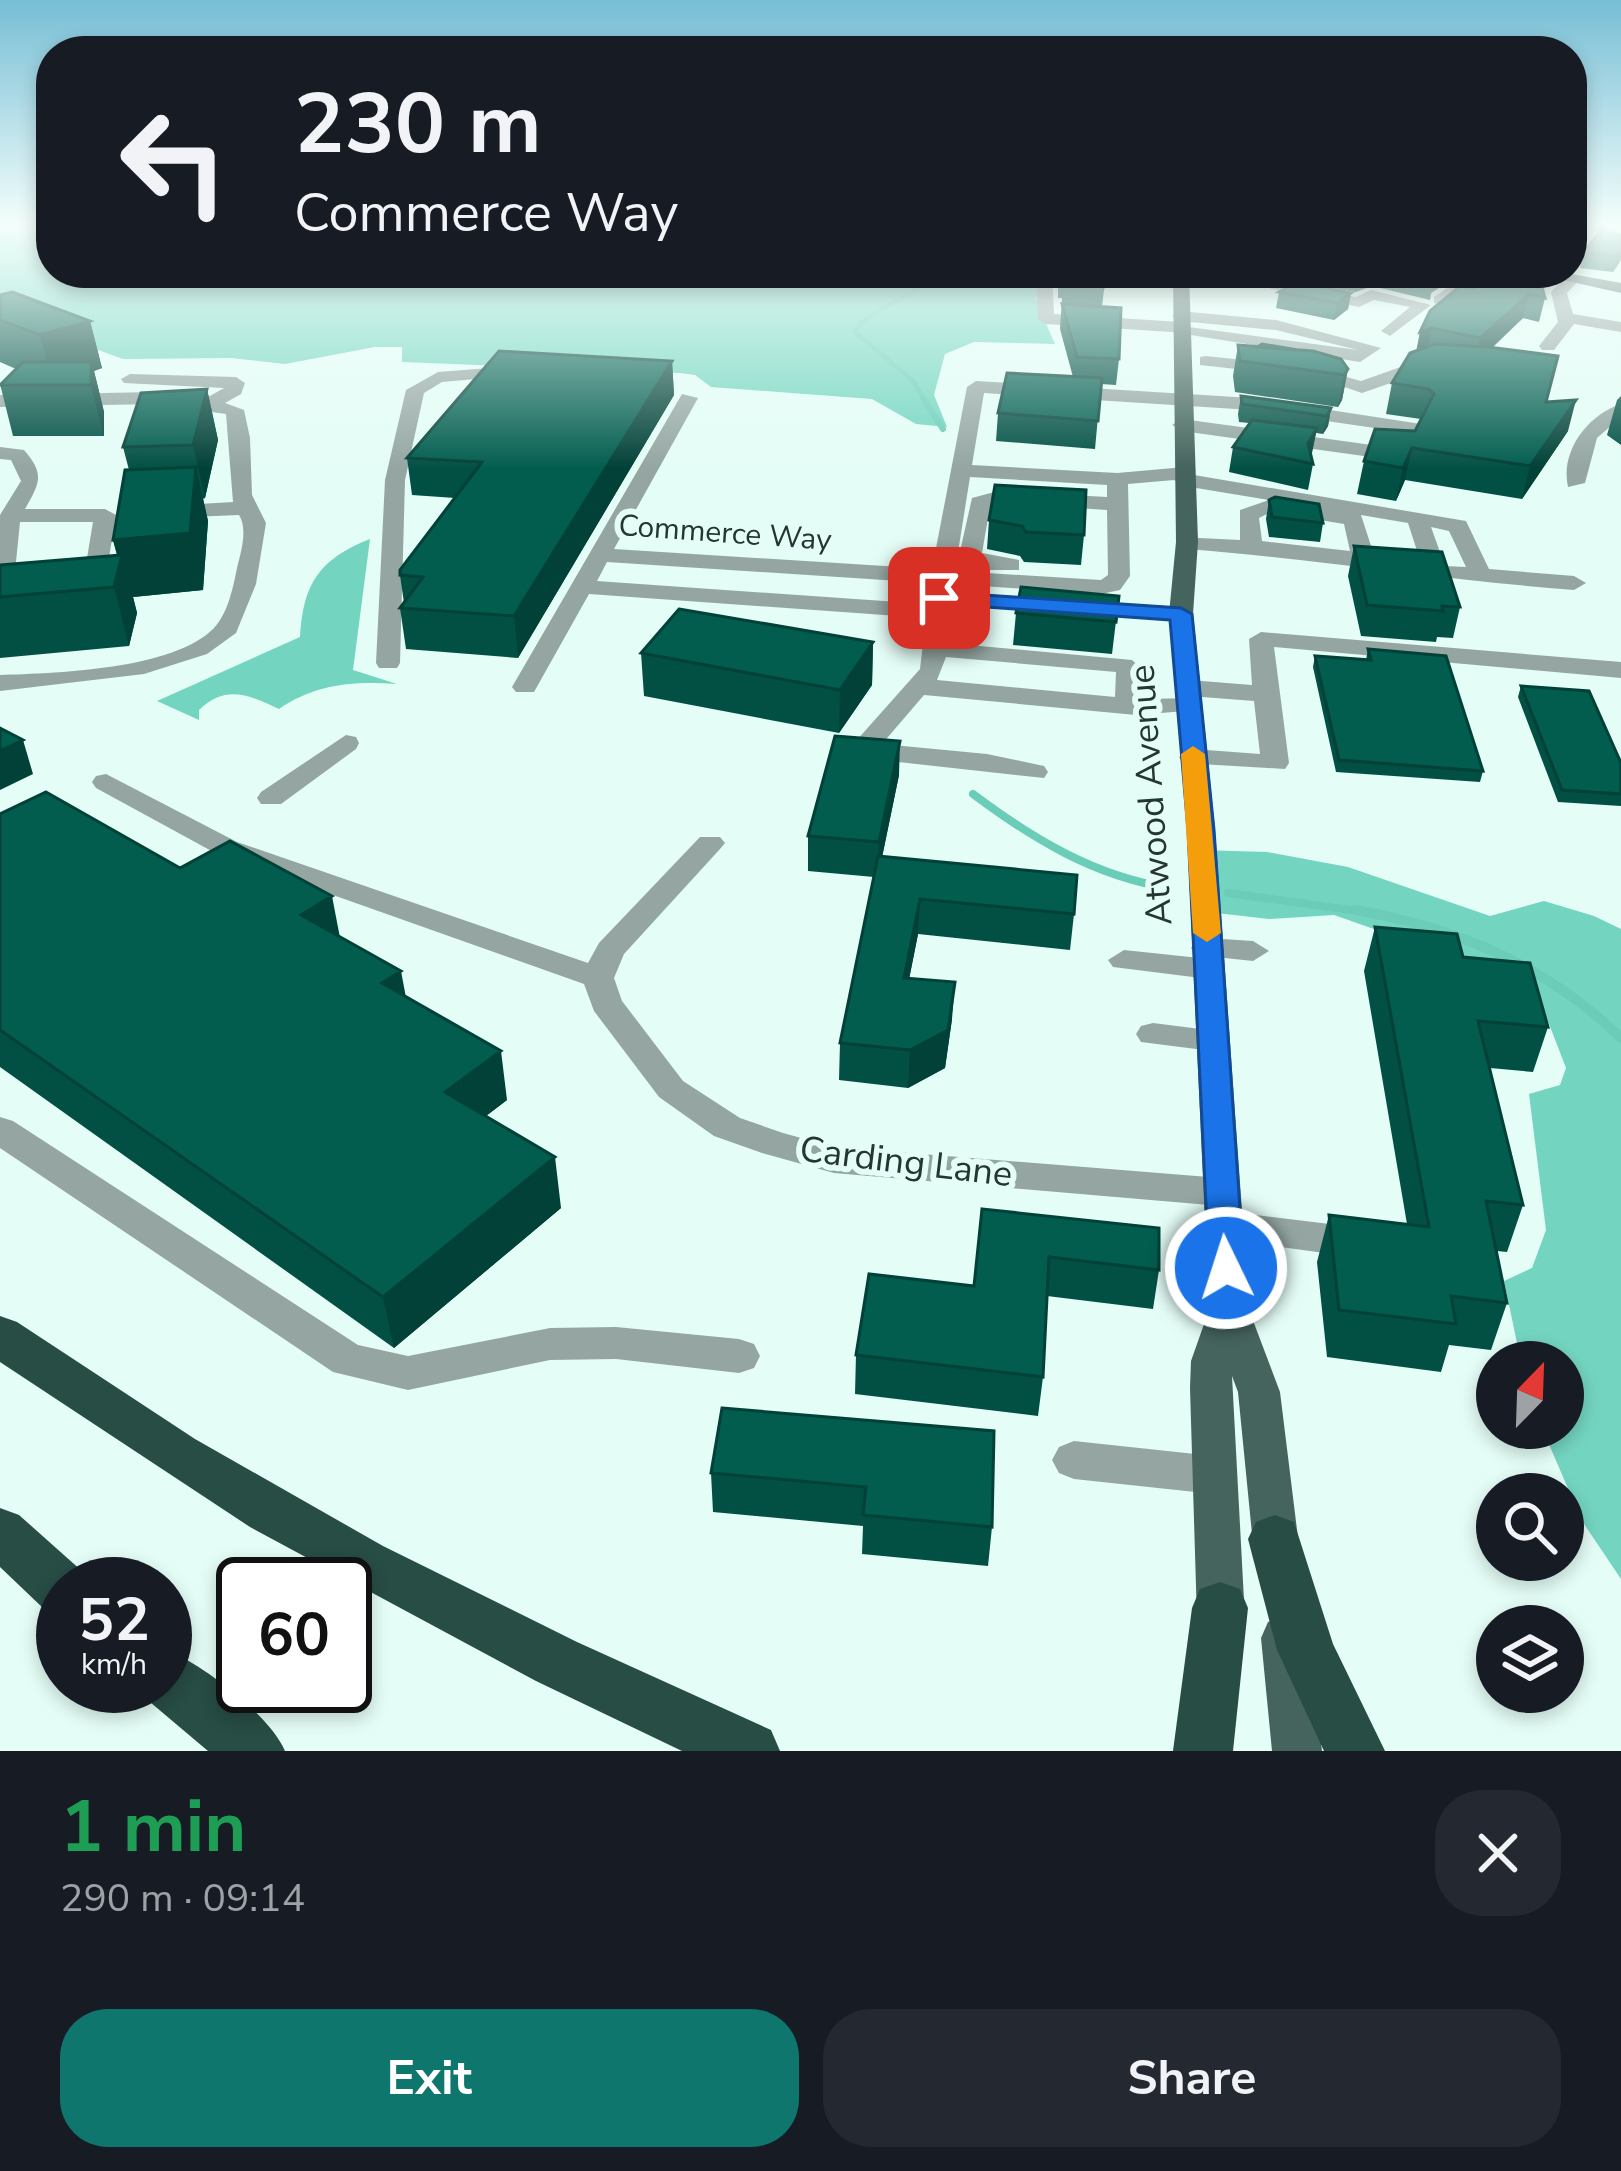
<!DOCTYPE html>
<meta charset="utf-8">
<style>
body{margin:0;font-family:"Nunito Sans",sans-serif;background:#242831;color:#f1f3f6;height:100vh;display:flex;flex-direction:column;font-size:45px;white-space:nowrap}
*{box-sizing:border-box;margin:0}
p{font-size:39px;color:#9ea1a6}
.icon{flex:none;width:66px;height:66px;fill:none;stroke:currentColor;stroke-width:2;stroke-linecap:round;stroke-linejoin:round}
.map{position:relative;height:1751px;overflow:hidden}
.details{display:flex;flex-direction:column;background:#171b24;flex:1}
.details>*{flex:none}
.top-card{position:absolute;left:36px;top:36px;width:1551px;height:252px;border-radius:48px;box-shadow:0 6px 18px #0003;background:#171b24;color:#f1f3f6;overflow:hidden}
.needle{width:78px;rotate:23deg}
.buttons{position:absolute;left:1476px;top:1341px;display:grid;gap:24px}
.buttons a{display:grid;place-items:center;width:108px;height:108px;border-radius:50%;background:#171b24;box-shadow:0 6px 18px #0003;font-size:60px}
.speed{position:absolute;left:36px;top:1557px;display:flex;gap:24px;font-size:60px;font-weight:700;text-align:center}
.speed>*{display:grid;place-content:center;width:156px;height:156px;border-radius:50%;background:#171b24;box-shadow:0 6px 18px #0003;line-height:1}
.speed small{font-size:30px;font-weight:400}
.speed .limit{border:6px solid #111;border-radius:18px;background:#fff;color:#111}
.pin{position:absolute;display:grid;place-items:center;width:102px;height:102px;color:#fff;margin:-51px;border-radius:24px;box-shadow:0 6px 18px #0006}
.me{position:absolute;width:132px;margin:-66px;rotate:356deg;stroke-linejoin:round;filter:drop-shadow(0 0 9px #0008)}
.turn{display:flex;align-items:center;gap:42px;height:252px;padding:0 60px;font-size:54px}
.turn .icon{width:156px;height:156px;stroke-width:2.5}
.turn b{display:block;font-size:84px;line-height:102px}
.round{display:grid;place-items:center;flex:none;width:126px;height:126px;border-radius:48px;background:#242831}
.overview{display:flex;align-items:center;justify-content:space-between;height:204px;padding:0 60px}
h1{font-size:72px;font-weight:700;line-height:90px;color:#1e9e55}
.button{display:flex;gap:24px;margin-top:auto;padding:24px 60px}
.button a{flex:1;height:138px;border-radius:48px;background:#0f766e;color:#fff;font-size:48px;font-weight:700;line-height:138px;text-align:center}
.button a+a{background:#242831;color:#f1f3f6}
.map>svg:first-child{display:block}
.forest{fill:#73d5c0}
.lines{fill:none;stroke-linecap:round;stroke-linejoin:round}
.stream-far3{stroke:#6bcdb8;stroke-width:4.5}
.stream-far2{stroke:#6bcdb8;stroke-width:6}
.stream-far1{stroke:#6bcdb8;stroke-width:8}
.stream{stroke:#6bcdb8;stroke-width:10}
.minor{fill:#95a6a2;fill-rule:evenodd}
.major{fill:#45645d;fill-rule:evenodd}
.highway{fill:#274d45;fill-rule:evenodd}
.wall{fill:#025044}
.shaded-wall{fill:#014137}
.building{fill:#025d4f;stroke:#014137;stroke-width:3}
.route{fill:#1a73e8;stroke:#114b97;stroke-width:3}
.slow{fill:#f59e0b}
.labels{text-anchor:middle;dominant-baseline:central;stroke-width:12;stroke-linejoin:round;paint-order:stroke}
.far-street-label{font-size:30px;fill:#253531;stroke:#e4fdf6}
.street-label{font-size:36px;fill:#253531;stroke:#e4fdf6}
</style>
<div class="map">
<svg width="1621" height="1751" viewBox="0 0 1621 1751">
<rect width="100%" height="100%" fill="#e4fdf6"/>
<path class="forest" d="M0,224H51V273H1032V280L1040,282L1036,299L1045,306L1044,319L1055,344L974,342L945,354L934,395L947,427L916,424L872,399L711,387L695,375L680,373L402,362V347H375L285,364L231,358L123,359L0,314Z
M370,539L353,670L397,684C352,681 316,684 279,709C249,695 226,684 199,710V720L157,701L300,637C303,584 319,559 370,539Z
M1199,850L1267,852L1348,867L1490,916L1544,901L1594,916L1621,929V1579L1582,1521L1542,1428H1563V1362H1521L1504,1281L1532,1268L1546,1230L1529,1094L1560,1085L1566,1068L1534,985L1334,915L1269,919L1207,912Z"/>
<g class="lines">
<path class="stream-far3" d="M759,273C793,273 892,267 915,290L868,317L854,331L913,381L925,401"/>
<path class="stream-far2" d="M923,398L943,429"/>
<path class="stream-far1" d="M973,794C1033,839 1094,876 1169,888
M1228,893L1372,913"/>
<path class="stream" d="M1356,910C1459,929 1546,965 1621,1038"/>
<path class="minor" d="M1036,273H1052L1054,314L1181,322L1189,327L1358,350L1276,330L1180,321L1172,316L1180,311L1276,320L1381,348L1360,362L1172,332L1046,324L1038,319Z
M1196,273H1230L1356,297L1371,290L1431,305L1390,336L1381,331L1410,307L1374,300L1359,307Z
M1469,273H1533L1518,283L1481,279L1453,298L1467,301V309L1434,303V297Z
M1566,276L1580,279L1567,293L1573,314L1621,322V332L1574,324L1554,350H1542L1539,346L1558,322L1551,292Z
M1206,356L1272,363L1281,368L1272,373L1200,365V357Z
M1426,358L1445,364L1362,393L1301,372L1310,367L1361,381Z
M502,367L508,368V376L442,382L424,393L405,480L400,663L397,668H379L376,663L385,480L406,390L438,372Z
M130,374L236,377L245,383L241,394L225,403L244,410L250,438L252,495L266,523L256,584L236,633L207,654L144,674L0,691V675C56,673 173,670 214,628C228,613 233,588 237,568C241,552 248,529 239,515L165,518L154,512L165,506L233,502L226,414L155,404L0,407V395L155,392L203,400L224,388L124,383L121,379Z
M976,381L1252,398L1421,424L1424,428L1407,459L1400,461L1182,431L1172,425L1182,419L1394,448L1402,432L1252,410L984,393L972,465L1117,473L1185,467L1192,469L1194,475L1466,521L1489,569L1574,576L1586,583L1574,590C1444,580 1317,559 1187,549L1176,542L1179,537L1240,540V510L1269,500L1184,486L1174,480L1128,484L1130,576L1120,590L1101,594L953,584L952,592L1181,607L1193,614L1189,619L951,606L947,643L1132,660L1142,669L1141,699L1198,698L1202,704L1198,710L1136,715L924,695L882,744L987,754L1044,766L1048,772L1044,778L862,758L848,750L920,669L926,618L589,594L534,692H516L512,687L682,394L698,398L614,549L932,569L967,387ZM970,477L1107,485V497L998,491L972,498L959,556L984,570H1019V560L982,553L990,507L1000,503L1107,510L1108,575L1101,580L955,571ZM1271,512L1344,524L1350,551L1262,541L1259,518ZM1361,515L1408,523L1421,563L1374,555ZM1431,527L1449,531L1466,567L1445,566ZM607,562L930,583L927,604L597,581ZM946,657L1116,672L1115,697L937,680Z
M1621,404V417L1597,438L1585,483L1568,487C1560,452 1587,415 1621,404Z
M0,447L24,450C45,474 40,483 25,509H105L116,515L107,570L94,596L86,598L74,591L85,570L93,522H20L14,582L29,601L17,608L0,595V515L21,481L11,460L0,459Z
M1261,632L1621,662V678L1274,647L1289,763L1285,769L1183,763L1179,757L1193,749L1260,754L1254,701L1189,696L1176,688L1189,680L1252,685L1249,639Z
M346,735L356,737L359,743L356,749L281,804H261L257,798L261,792Z
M106,774L237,842L588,963L599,943L700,837H720L725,843L720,849L624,954L614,978L622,1001L683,1081L740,1118L783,1133L834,1147L1221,1178L1234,1182L1240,1192L1234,1202L1221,1206L834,1173L762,1153L714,1136L659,1097L594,1011L584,984L217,854L96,788L92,782L96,776Z
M1207,938L1253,941L1269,951L1253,961L1196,955L1191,948L1196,941Z
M1124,950L1209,959L1225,969L1209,979L1113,967L1108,960Z
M1153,1023L1224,1032L1229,1040L1224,1048L1212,1051L1141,1042L1136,1034L1141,1026Z
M0,1117L13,1121L358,1345L408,1356L550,1328L616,1327L739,1339L754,1344L760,1356L754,1368L739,1373L616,1359L550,1360L408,1390L333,1372L0,1148Z
M1223,1211L1346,1226L1360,1231L1365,1241L1360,1251L1346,1256L1223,1239L1209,1235L1204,1225L1209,1215Z
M1074,1441L1214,1456L1230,1462L1236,1475L1230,1488L1214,1494L1074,1479L1059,1473L1052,1460L1059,1447Z"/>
<path class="major" d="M1173,273H1189L1198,542L1193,614L1215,830L1249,1310L1280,1392L1300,1554L1293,1569L1277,1575L1261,1569L1254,1554L1238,1392L1232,1376L1245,1619L1238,1635L1221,1641L1204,1635L1197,1619L1190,1388L1191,1361L1209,1310L1187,830L1169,614L1176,542Z
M1532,273H1566L1621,283V293Z
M1285,1615L1302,1622L1309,1638L1322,1751H1272L1261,1638L1268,1622Z"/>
<path class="highway" d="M0,1316L17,1322L195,1439L383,1546L577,1642L771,1730L780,1751H682L536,1681L250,1527L0,1362Z
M0,1508L19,1515L83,1572L88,1584H63V1616L43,1608L0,1567Z
M1275,1515L1294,1522L1333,1644L1385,1751H1324L1277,1650L1248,1539L1256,1522Z
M1220,1582L1240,1589L1248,1608L1233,1751H1173L1192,1608L1200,1589Z
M165,1649C202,1664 270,1715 285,1751H208L144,1697L140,1686H165Z"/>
</g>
<path class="wall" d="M1607,232L1621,260L1613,272L1580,268L1584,252Z
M1058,273H1106L1102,307L1119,359L1116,385L1101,384L1095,449L996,441L998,413L1073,377L1060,329L1062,298H1058Z
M1319,273H1456L1455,277L1431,293L1430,300L1372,286L1355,292L1317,285Z
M1469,273L1545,298L1539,322L1523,318L1492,348L1546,402L1568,431L1522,499L1405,480L1396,501L1357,494L1364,461L1415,431L1421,419L1386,414L1392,383L1417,350L1420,332L1466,288Z
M1279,292L1351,293L1348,309L1334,320L1276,308Z
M0,295L90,321L102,368L94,371L104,412V436H13L0,384L16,369L0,362Z
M1238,345L1257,347L1348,369L1342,400L1338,407L1235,392L1233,376Z
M672,361L674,395L518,658L406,649L400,608L404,603L400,575L455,498L412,495L407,458Z
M207,389L218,440L205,498L203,499L208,521L203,590L133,597L137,613L129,646L0,658V565L117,555L113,540L129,470L123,447Z
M1241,396L1331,408L1328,426L1323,434L1316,433L1311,456L1313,464L1308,490L1229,472L1233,447L1249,423L1239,422L1238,414Z
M1621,396V445L1607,435L1617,400Z
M1269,500L1323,523L1320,542L1269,537L1266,519Z
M989,520L1084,535L1081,565L1024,562L1020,556L987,549Z
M1354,546L1460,607L1453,638L1437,637L1436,642L1361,636L1348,576Z
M1119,596L1112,654L1013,645L1016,613Z
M873,642L872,685L839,733L644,696L641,653Z
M1368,649L1483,771L1480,782L1336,772L1313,667L1315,656L1366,660Z
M1521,686L1621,763V806L1558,802L1518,697Z
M899,775L882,857L1074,914L1070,950L918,934L909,979L952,1019L945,1068L908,1088L839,1080L840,1043L874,877L808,871V836Z
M0,814L180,868L340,936L406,997L507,1100L486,1116L561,1208L394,1348L0,1067Z
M1375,927L1463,957L1548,1027L1533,1072L1490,1068L1523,1205L1507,1252L1497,1251L1507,1303L1491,1350L1449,1345L1441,1372L1327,1357L1317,1262L1329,1215L1407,1224L1364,971Z
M982,1209L1159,1270L1153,1309L1047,1296L1043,1377L1038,1416L855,1394L856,1355L974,1286Z
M722,1408L992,1527L988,1566L862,1554L863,1526L713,1512L711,1473Z"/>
<path class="shaded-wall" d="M1621,251V260L1613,272L1617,256Z
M1359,273H1374L1372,286L1355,292Z
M1435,273H1456L1455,277L1431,293L1430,300Z
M1351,293L1348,309L1334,320L1337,303Z
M1529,294L1523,318L1474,363L1480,338Z
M90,321L102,368L94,371L104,412V436L91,385L53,384L40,335Z
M1432,328L1427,354L1415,357L1420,332Z
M672,361L674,395L518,658L514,616Z
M1348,369L1342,400L1338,407L1344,375Z
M207,389L218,440L205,498L193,445Z
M1576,400L1568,431L1522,499L1530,466Z
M1331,408L1328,426L1323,434L1327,416Z
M1317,428L1312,453L1307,463L1308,443Z
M1412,448L1405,480L1396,501L1403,468Z
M196,467L208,521L203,590L133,597L137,613L129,646L114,587L120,565L113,540Z
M873,642L872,685L839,733L840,690Z
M23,740L33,774L0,790V751Z
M900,741L899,775L878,877L879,842Z
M332,896L341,943L301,915Z
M920,899L918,934L902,1015L904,978Z
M401,971L410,1019L382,983Z
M955,982L952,1019L945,1068L908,1088L910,1050Z
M501,1051L507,1100L453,1141L445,1092Z
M555,1157L561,1208L394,1348L383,1297Z"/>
<path class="building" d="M1603,227L1607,232L1621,235V251L1617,256L1584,252Z
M1061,273H1106L1104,287L1063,284L1065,273Z
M1471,273H1538L1545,298L1529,294L1480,338L1432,328L1420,332L1430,311L1459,287L1475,288L1477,277Z
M1297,282L1351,293L1337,303L1279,292Z
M12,292L90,321L40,335L0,320V295Z
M1062,304L1121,308L1119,359L1077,357Z
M1262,344L1298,350L1257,347Z
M1435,344L1488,347L1558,356L1546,402L1576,400L1530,466L1412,448L1403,468L1364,461L1375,429L1415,431L1434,394L1428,389L1392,383L1410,353Z
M1238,345L1313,351L1341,359L1348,369L1344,375L1240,361Z
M499,351L672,361L514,616L400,608L423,577L400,575V570L482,462L407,458Z
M23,362H91V385H0Z
M1007,373L1102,378L1098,421L998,413Z
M207,389L193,445L123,447L141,393Z
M1241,396L1331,408L1327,416L1242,404Z
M1252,420L1317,428L1308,443L1313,464L1233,447Z
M196,467L190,533L113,540L125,470Z
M995,485L1086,490L1084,535L1026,532L1022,526L989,520Z
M1275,497L1319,504L1323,523L1272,517L1269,500Z
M1354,546L1442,552L1460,607L1442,606L1443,611L1367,605Z
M122,555L114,587L0,597V565Z
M1021,587L1119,596L1116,622L1016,613Z
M679,609L873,642L840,690L641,653Z
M1368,649L1446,656L1483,771L1339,760L1315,656L1371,660Z
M1521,686L1589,691L1621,763V794L1562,790Z
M0,728L23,740L0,751Z
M835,736L900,741L879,842L808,836Z
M46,792L180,868L230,841L332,896L301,915L401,971L382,983L501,1051L445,1092L555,1157L383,1297L0,1030V814Z
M878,856L1077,875L1074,914L920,899L904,978L955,982L948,1030L910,1050L840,1043Z
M1375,927L1457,934L1463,957L1530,963L1548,1027L1478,1021L1523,1205L1486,1201L1507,1303L1451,1296L1456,1324L1339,1310L1329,1215L1429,1227Z
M982,1209L1159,1228V1270L1049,1257L1043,1377L856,1355L869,1274L974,1286Z
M722,1408L994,1431L992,1527L863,1515L866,1487L711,1473Z"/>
<linearGradient id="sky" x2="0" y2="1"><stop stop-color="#76bed5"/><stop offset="0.48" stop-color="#f3fefb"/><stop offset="1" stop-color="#f3fefb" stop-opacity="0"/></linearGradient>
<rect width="1621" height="469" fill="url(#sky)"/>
<path class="route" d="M939,592L1181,608L1192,614L1214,830L1244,1268L1239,1278L1226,1282L1214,1278L1209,1268L1188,830L1170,620L931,603L928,598Z"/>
<path class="slow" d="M1193,746L1205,754L1221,933L1207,942L1193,933L1181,754Z"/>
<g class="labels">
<g class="far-street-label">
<text transform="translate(725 533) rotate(4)">Commerce Way</text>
</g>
<g class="street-label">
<text transform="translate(1151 795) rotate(-94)">Atwood Avenue</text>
<text transform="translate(906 1162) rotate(7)">Carding Lane</text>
</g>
</g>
</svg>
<div class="buttons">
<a><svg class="needle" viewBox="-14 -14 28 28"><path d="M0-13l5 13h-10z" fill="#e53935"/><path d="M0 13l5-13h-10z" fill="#9ea1a6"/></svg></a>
<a><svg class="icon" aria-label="search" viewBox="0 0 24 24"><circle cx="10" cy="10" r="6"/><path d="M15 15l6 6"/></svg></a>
<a><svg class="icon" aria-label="layers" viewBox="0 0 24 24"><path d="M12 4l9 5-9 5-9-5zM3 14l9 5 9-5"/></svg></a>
</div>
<div class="speed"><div>52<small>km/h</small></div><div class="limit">60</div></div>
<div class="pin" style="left:939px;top:598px;background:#d93025"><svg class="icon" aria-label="arrive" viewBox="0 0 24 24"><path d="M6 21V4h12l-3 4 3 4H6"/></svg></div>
<svg class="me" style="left:1226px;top:1268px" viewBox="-20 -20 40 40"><circle r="17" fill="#1a73e8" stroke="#fff" stroke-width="3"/><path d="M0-11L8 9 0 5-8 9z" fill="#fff"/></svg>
<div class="top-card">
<div class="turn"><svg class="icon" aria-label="left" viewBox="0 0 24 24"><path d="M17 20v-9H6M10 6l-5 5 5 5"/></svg><div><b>230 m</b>Commerce Way</div></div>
</div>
</div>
<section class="details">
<div class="overview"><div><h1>1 min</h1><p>290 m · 09:14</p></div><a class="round"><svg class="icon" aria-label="close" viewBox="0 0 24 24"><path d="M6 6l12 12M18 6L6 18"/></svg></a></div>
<div class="button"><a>Exit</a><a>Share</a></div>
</section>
